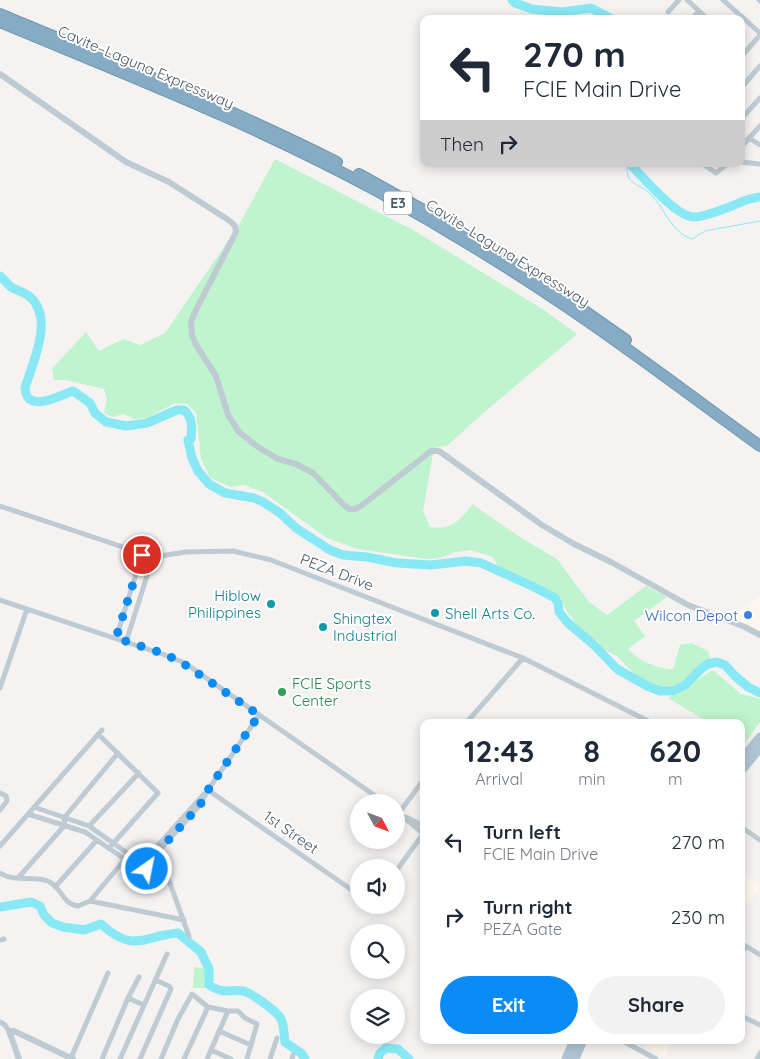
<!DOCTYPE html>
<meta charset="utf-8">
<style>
body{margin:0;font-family:Quicksand,sans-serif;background:#f2f2f3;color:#1f2937;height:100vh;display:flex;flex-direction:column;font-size:19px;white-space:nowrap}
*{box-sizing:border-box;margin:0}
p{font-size:16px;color:#747a83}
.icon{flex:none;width:28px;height:28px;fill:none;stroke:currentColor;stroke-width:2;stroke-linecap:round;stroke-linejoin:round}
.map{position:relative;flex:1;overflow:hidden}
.side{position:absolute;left:420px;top:719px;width:325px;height:325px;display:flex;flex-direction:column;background:#fff;border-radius:10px;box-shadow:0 2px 12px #0003}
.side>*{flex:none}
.banner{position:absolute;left:420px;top:15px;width:325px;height:152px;border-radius:10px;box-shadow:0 2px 12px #0003;background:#fff;color:#1f2937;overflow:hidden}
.needle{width:32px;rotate:131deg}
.buttons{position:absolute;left:350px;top:794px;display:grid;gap:10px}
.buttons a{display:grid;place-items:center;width:55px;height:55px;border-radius:50%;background:#fff;box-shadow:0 2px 12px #0003;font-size:25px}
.pin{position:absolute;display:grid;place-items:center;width:42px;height:42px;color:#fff;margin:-21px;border:2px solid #fff;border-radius:50%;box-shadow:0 1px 5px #0007}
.me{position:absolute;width:55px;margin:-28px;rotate:33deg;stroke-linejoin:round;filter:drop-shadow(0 0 4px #0008)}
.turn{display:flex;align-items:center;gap:18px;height:105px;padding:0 20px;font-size:22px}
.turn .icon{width:65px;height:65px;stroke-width:2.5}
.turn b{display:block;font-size:35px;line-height:42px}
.then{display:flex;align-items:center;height:48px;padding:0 20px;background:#0003;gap:10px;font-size:19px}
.eta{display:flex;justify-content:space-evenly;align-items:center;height:85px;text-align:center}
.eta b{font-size:30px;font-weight:800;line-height:35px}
.cta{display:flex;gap:10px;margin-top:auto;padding:10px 20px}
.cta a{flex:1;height:58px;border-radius:30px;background:#0b8bf6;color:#fff;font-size:20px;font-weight:800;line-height:58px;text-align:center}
.cta a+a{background:#f2f2f3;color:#1f2937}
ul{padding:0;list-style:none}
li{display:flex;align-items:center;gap:15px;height:75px;padding:0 20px}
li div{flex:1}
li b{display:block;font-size:19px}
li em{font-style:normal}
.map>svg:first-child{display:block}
.commercial{fill:#fef7ed}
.green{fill:#bff4ce}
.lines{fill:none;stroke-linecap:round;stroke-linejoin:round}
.stream{stroke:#88e9f4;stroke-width:1}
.river{stroke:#88e9f4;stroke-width:9}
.motorway-casing{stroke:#7196b0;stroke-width:12}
.minor{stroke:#bfcbd3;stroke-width:5}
.tertiary{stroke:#bfcbd3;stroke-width:6}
.primary{stroke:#b0c5d3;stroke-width:9}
.motorway{stroke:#86abc4;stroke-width:10}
.route{stroke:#0b8bf6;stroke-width:9;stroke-dasharray:0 16.2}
.culture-dot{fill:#0f9aa8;stroke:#fff;stroke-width:2}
.shop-dot{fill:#3f7fe0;stroke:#fff;stroke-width:2}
.leisure-dot{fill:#2e9e5b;stroke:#fff;stroke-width:2}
.labels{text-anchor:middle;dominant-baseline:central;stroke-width:4;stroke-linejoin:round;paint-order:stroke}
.shield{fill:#fff;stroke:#7f8a91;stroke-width:1}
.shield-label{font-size:14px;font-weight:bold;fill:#485862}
.street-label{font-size:15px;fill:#485862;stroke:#fff}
.culture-label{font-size:15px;fill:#0d838f;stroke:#fff;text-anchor:start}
.shop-label{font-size:15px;fill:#366cbe;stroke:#fff;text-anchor:end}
.leisure-label{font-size:15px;fill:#27864d;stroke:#fff;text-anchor:start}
</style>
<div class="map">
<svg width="760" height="1059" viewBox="0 0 760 1059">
<rect width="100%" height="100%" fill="#f5f2f2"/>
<path class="commercial" d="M760,595V632L731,619Z
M741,873L760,886L749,903L741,898Z
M650,1040H673L664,1057L646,1047Z"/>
<path class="green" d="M275,159L413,230L544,310L577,334L480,416L447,446L437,447L433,454L423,511L430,527C451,531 461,520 472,504L520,537L557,559L589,602L607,615L646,586L667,597L634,621L645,636L628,649C638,661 658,669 673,669L680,645L691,643L708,651L711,660L699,666L677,685L665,688L647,685L641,681L618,657L600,647L599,642L583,634L566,610L560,597L504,570L497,565L493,557L471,550L456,552L440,558L426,559L358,549L327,538L263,492L244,485L231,487L210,478L201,459L196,413L187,404L175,403L147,418L134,419L124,414L112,417L104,413L107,399L104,389L66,380H54L52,369L86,332L99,351L123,339L140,345L165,333L239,225Z
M713,670L741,694L760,699V722L741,748V722H708L668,698Z
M194,967L206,968L205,988H193Z"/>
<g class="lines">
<path class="stream" d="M627,164C627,167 627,173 628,176C631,184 643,187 649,193C665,207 670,232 692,239L705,231L760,221"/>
<path class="river" d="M512,0L515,3L532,9L562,12L591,8L612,19
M630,164C643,177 676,217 694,217C703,217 716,212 724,209C736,205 747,198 760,197
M0,276C4,279 7,284 11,287C17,291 23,291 29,296C55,318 33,361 25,388C27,414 59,396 73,391L90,403L95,413L106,422L126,426L147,423L177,410H184C193,418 192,427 191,439L188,440L192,458L198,471L209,484L225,493L254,498L263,502L280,513L296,528L330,550L343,555L367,557L397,563L431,565L466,561L481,563L534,587L555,598L558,603L559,612L568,623L593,644L617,669L647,686L660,691H673L685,685L702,668L708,664L717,662L725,665L735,676L748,687L760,693
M0,907L31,902L40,906L44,915L52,923L63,927L84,930L101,924C134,954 143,936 178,933L201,952L209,969V985C225,995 228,989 243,991C250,992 278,1012 281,1019C284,1025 284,1035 285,1042L302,1054L305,1059
M378,1059L380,1053L386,1048L398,1049L409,1059"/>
<defs>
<path id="motorway" d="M0,14C113,61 227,107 337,162
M0,22C127,75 256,125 377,191C441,226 503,264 564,305C631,350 695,399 760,446
M359,174L470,236
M499,254L569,300L626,340"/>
</defs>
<use href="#motorway" class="motorway-casing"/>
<path class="minor" d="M687,0L708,19
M723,0L760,33
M759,0L760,1
M668,12L679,0
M692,19L699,11
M741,57L760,35
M741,88L760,66
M741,119L760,98
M749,138L760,145
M741,147L760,126
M741,162L760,164
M703,164L716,173L727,164
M0,506L153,557L186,552L233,551L271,560L523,658L650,722
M0,600L165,655L185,663L384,802
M116,638L142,555
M126,642L153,557
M0,688L27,609
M467,722L523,658
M98,734L158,793L109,848
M208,790L359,895
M0,793L6,796L7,801L0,810
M34,807L89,826L140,862
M396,811L424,834
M399,813L424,779
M28,814L85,832L135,866
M406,817L424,826
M89,826L139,773
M741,827L760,840
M0,846L102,730
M158,850L189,936
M135 868a6 6 0 1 1 12 0a6 6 0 1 1-12 0Z
M143,862L204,794
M146,865L200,805L208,790L259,715
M396,871L423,834
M0,873C14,882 33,876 48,881C61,886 62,904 78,906L90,901L126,858
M18,878L65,825L64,818L118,753
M55,887L97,840
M90,901L184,920
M0,940L4,939
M741,954L746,946L760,955
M128,998L144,1005
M741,1016L760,1025
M0,1022L5,1025L9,1031
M219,1031L251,1045
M621,1040L656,1059
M211,1050L231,1059
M71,1058L108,973
M102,1059L128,998L139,977
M120,1059L167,954
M140,1059L171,989L169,986L155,980
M161,1059L178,1019L192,994L208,1007L228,1011H238L245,1018L257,1024L247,1059
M184,1059L208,1007
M207,1059L228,1011
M270,1059L277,1038
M292,1059L293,1055
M757,1059L760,1053"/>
<path class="tertiary" d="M0,74L126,162L169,182L230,221L235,226L236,232L196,310L191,322L192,335L196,345L216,376L228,415L239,432L258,447L278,459L296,464L313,473L343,504L349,509H355L361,506L431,451H439L542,525L574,544L611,562L688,605L745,627L760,635
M19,1059L9,1031H14L73,1059"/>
<path class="primary" d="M741,760L760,737
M741,771L760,748
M566,1059L574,1040
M575,1059L583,1040"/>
<use href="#motorway" class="motorway"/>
</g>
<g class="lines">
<path class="route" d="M142,555L116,638L165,654L184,664L259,715L208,790L200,805L146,865L147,869"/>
</g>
<g class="culture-dot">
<circle cx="271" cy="604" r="5"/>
<circle cx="435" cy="613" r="5"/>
<circle cx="323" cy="627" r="5"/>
</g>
<circle class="shop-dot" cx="748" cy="615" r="5"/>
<circle class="leisure-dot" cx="282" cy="692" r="5"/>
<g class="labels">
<rect class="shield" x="384" y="191.5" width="28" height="23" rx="4"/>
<g class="shield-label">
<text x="398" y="203">E3</text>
</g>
<g class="street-label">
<text transform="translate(146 67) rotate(23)">Cavite–Laguna Expressway</text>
<text transform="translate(508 253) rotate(32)">Cavite–Laguna Expressway</text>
<text transform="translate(337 572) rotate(21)">PEZA Drive</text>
<text transform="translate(291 832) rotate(35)">1st Street</text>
</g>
<g class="culture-label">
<text x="261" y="595" text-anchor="end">Hiblow<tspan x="261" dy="17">Philippines</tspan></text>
<text x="445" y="613">Shell Arts Co.</text>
<text x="333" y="618">Shingtex<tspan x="333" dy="17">Industrial</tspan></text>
</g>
<g class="shop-label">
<text x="738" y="615">Wilcon Depot</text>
</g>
<g class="leisure-label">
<text x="292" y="683">FCIE Sports<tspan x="292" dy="17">Center</tspan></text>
</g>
</g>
</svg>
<div class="buttons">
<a><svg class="needle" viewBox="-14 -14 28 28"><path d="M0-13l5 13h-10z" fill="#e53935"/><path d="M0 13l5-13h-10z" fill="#747a83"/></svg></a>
<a><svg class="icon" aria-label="sound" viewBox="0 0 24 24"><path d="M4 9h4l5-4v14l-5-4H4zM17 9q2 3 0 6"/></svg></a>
<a><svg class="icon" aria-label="search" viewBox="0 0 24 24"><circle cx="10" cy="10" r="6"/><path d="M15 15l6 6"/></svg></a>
<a><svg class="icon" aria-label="layers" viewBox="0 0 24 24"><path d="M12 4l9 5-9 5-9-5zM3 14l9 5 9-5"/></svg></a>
</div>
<div class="pin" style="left:142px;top:555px;background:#d93025"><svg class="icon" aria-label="arrive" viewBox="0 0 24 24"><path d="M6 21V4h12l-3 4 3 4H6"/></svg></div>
<svg class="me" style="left:147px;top:869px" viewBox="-20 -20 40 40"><circle r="17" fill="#0b8bf6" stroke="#fff" stroke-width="3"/><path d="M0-11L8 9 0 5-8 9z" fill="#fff"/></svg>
<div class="banner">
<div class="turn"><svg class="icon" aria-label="left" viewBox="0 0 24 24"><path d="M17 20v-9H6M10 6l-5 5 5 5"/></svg><div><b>270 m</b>FCIE Main Drive</div></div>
<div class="then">Then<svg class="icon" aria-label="right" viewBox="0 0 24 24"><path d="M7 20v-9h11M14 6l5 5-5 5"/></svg></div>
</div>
<section class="side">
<div class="eta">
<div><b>12:43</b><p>Arrival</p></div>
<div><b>8</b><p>min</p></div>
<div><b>620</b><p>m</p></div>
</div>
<ul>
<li><svg class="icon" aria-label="left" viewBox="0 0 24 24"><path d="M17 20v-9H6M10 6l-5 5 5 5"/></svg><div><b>Turn left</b><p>FCIE Main Drive</p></div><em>270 m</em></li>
<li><svg class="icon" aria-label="right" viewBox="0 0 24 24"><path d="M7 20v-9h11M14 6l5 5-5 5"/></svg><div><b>Turn right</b><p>PEZA Gate</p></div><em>230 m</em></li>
</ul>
<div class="cta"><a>Exit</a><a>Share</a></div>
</section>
</div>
